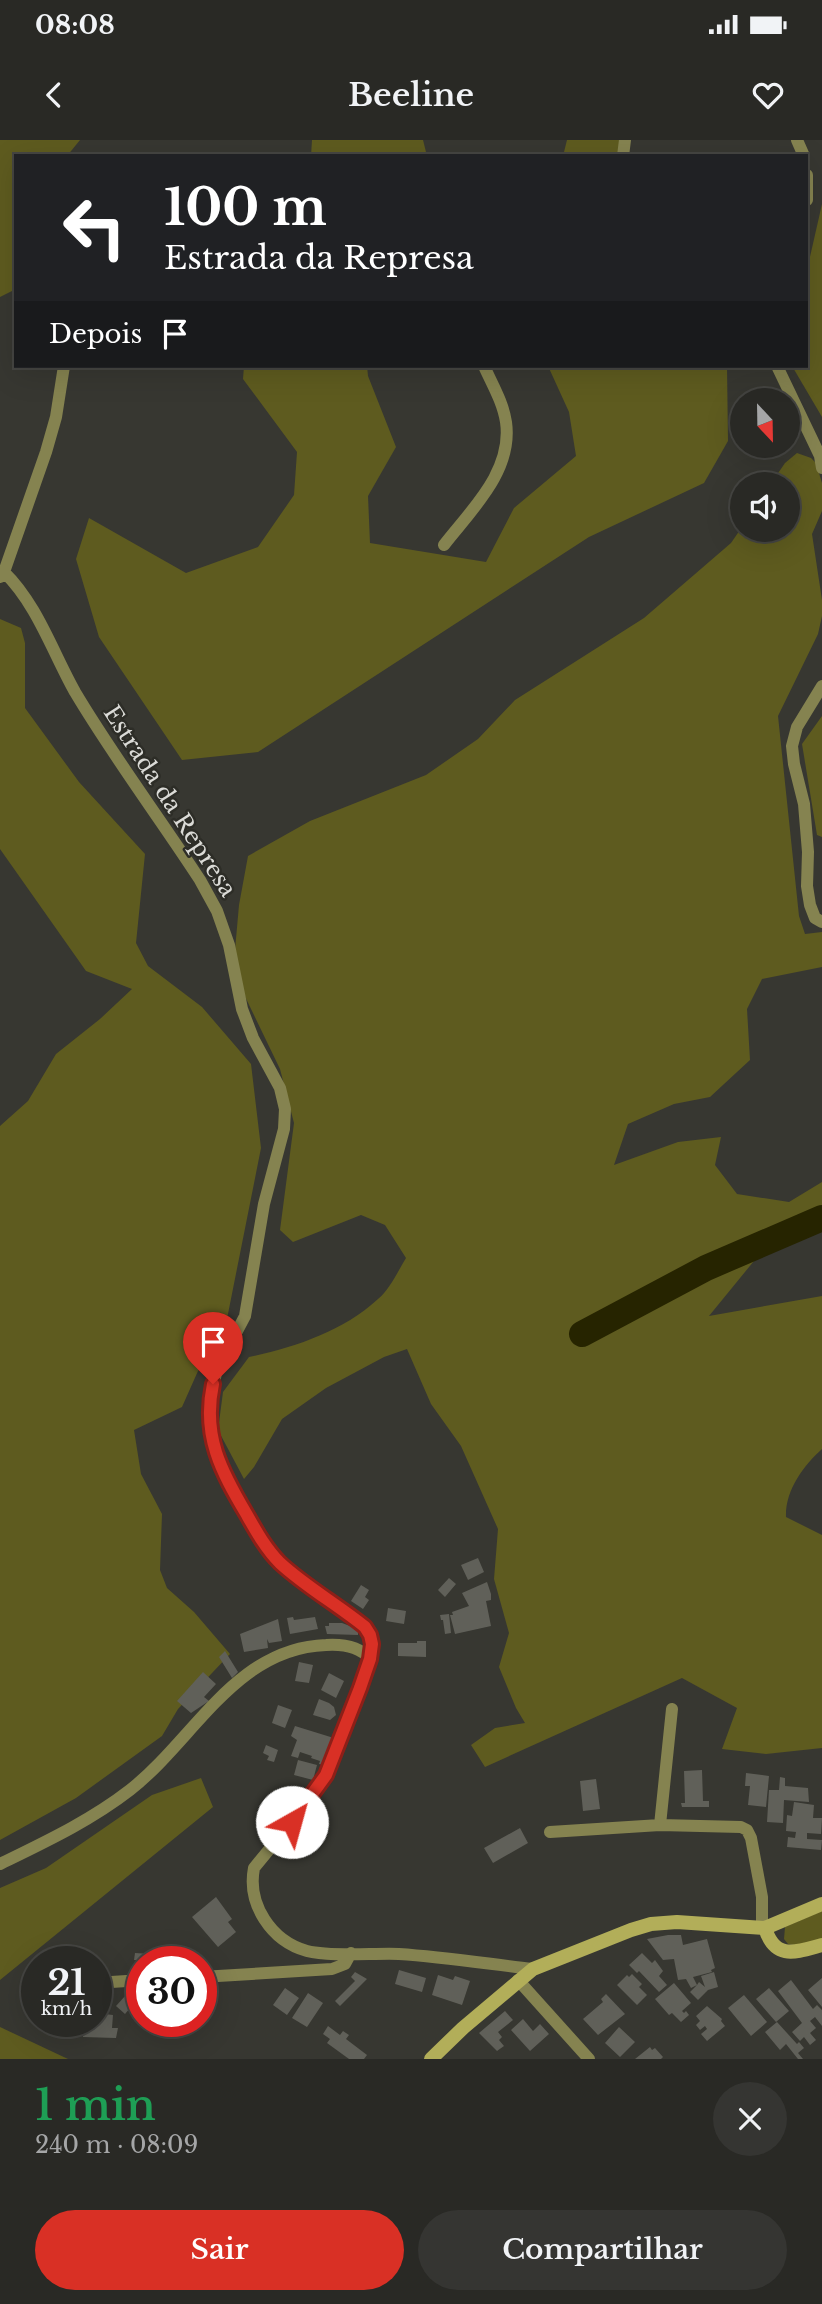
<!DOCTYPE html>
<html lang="pt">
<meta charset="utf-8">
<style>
body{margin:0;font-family:"Libre Baskerville",serif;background:#353532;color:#f1f3f6;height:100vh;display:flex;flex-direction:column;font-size:26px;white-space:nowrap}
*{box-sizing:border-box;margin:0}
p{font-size:23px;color:#a5a6a7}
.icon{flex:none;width:38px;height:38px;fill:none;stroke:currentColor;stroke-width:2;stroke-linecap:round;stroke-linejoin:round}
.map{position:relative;height:1919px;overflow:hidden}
.sheet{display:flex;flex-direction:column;background:#292925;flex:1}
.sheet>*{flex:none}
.guide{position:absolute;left:14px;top:14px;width:794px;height:214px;border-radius:0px;box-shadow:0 7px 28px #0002,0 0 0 2px #454542;background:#202124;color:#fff;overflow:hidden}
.needle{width:46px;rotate:158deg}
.controls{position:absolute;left:730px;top:248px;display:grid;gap:14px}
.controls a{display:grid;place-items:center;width:70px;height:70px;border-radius:50%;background:#292925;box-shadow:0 7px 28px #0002,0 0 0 2px #454542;font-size:35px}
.speed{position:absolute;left:21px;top:1806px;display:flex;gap:14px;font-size:35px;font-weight:700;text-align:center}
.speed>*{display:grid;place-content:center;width:91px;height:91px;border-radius:50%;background:#292925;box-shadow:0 7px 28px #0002,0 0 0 2px #454542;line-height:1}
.speed small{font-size:18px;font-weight:400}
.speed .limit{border:10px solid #d22;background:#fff;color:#111}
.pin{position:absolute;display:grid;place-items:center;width:60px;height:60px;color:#fff;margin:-72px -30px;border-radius:50% 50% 50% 0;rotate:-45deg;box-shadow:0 0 7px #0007}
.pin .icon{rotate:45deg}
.me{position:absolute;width:77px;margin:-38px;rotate:38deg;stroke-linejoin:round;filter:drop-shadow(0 0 5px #0008)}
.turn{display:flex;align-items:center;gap:24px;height:147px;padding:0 35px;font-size:32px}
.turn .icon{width:91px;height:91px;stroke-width:2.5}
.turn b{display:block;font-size:49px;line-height:60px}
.then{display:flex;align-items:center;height:66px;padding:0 35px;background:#0003;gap:14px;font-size:26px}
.round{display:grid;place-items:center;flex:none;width:74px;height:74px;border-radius:37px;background:#353532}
.headline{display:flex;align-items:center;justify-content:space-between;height:119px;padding:0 35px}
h1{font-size:42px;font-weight:600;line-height:52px;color:#1e9e55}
.action{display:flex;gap:14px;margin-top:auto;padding:14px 35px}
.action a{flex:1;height:80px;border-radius:42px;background:#d93025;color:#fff;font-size:28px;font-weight:600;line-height:80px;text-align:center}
.action a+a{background:#353532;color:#f1f3f6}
.status{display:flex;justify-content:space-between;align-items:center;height:49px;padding:0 35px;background:#292925;direction:ltr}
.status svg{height:19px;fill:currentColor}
header{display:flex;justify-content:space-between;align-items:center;height:91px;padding:0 35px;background:#292925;font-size:32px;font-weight:600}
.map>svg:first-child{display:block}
.green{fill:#5e5b1f}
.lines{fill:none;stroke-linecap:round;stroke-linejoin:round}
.river{stroke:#262400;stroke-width:26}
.building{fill:#606059}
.street{stroke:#858350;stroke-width:12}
.secondary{stroke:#b2ae59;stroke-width:14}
.route-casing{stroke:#8d1f18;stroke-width:18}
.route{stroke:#d93025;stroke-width:12}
.labels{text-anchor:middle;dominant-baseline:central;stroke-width:5;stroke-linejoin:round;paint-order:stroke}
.street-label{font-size:23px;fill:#dbdbd7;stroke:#2d2d27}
</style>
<div class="status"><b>08:08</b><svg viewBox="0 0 49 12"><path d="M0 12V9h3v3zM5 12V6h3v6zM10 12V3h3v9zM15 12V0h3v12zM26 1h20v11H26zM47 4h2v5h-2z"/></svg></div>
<header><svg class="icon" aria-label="back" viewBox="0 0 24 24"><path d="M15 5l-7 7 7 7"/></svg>Beeline<svg class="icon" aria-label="heart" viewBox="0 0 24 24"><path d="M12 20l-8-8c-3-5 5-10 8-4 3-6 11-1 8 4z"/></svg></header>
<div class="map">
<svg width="822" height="1919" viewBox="0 0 822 1919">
<rect width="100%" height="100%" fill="#373731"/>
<path class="green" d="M0,0H80L67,16H16V149L0,157Z
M312,0H423L427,16H311Z
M567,0H622L620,16H563Z
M822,64V277L792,226H807V130Z
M244,226H367L368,236L396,307L368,356L370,403L486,422L514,368L576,316L569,272L548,226H727L728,301L704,343L589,397L258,612L182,620L99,497L76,419L89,378L186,433L258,407L294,355L297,312L243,239Z
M797,313L811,318L816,323L822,343V371L812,394L822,460V476L818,494L778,576L799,776L805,794L822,792V827L762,839L747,869L750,920L710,957L674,964L628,984L614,1025L678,1002L721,997L715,1025L737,1054L789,1062L822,1042V1069L785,1083L709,1176L822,1156V1309C803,1326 785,1351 786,1377L822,1395V1608L766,1614L722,1609L737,1568L682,1538L485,1627L471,1605L495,1588L525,1583L516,1568L499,1527L509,1493L494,1439L498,1389L461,1306L431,1264L407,1209L384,1217L326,1248L282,1279L254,1327L244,1339L218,1290L223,1252L249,1217C295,1207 342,1192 378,1159C390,1149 398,1131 406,1118L385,1085L361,1075L293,1102L280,1090L294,983L280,929L238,842L235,810L239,765L248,716L310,681L426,635L478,599L515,560L644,478L731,403L742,387V390H788V345H770L785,323Z
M0,479L21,488L25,503V568L79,642L145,714L136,803L148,826L202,867L251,924L261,1008L223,1199L198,1231L182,1267L134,1290L141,1334L162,1374L160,1430L167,1448L194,1472L230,1514L178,1569L162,1596L76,1658L0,1700V986L28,961L56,914L100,879L132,849L86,831L0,709Z
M822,576V697L817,695L802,604Z
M201,1638L213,1667L0,1840V1748L46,1728L152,1655Z
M822,1771V1801L809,1806L788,1804L784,1799L785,1787Z
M0,1887L68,1919H0Z"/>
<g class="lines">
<path class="river" d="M582,1194L706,1128L822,1078"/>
</g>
<path class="building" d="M478,1418L484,1432L468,1440L461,1425Z
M449,1438L456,1444L445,1457L438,1450Z
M487,1442L491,1454V1460L486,1461L491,1486L455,1494L450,1475H453L452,1472L469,1466L462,1453Z
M361,1445L369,1450L365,1457L369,1460L363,1469L351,1461Z
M388,1468L406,1471L404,1484L386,1481Z
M449,1474L451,1493L445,1494L443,1480H441L440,1475Z
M293,1477L294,1480L315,1477L318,1489L290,1494L287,1478Z
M278,1479L282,1501L269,1503L267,1499L268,1508L244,1512L240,1494Z
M329,1483H342L358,1489V1495L327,1494L325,1486H329Z
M417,1501H426V1517L398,1516V1503H417Z
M225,1511L238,1532L232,1538L219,1517Z
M299,1522L313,1525L309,1543L295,1541Z
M203,1532L216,1544L204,1557L209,1561L191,1573L177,1561Z
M329,1533L344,1541L336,1558L321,1550Z
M319,1559L329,1563L334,1567L336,1575L330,1580L313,1575Z
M278,1565L292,1570L285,1588L272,1583Z
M295,1586L337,1599L324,1625L319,1624L320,1621L311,1618L312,1616L300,1612L298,1618L291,1616L297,1600L291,1596Z
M266,1605L278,1610L274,1622L267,1620L269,1616L263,1613Z
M298,1620L317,1625L313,1640L294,1635Z
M702,1630L703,1661H709V1667H682L681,1663H685L684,1631Z
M746,1633L769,1636L766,1667L748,1665L750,1646H745Z
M780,1637L785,1638V1646L808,1648L809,1662L784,1660L783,1683L767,1682L769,1650H779Z
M596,1639L600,1669L583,1671L580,1641Z
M794,1662L814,1665L813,1678H822L821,1694L807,1693V1699L822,1700L821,1710L787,1707L788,1697L795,1698L796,1692L786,1691L787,1675L792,1676Z
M520,1688L528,1703L493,1723L484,1708Z
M216,1757L232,1779L228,1782L236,1792L218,1807L192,1777Z
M668,1795H681L683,1805L707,1799L715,1828L711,1830L712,1832L693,1837L697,1845L699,1842L705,1847L701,1836L714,1832L718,1847L708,1850L698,1860L690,1852L697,1845L691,1848L686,1839L678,1840L674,1819L663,1820L647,1799Z
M135,1813L165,1815V1821L134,1820Z
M642,1813L652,1823L655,1820L663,1831L659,1836L667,1845L659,1852L639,1831L637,1833L629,1825Z
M399,1830L426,1838L422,1852L395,1844Z
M355,1832L367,1839L340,1866L335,1861L355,1841L351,1837Z
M632,1834L642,1844L639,1847L647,1855L637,1865L617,1845L627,1835L629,1837Z
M438,1835L453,1840L455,1836L470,1841L462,1865L432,1855Z
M822,1838V1867L808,1850Z
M791,1840L813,1869L817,1865L822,1870V1886L815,1877L810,1881L816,1888L810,1893L816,1900L810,1905L804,1897L800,1901L792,1892L802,1883L778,1851Z
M674,1843L691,1863L682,1871L684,1873L686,1871L689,1875L681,1882L672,1873L669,1875L655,1859Z
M285,1848L299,1858L287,1875L273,1865Z
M769,1848L789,1871L776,1882L756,1859Z
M308,1853L323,1863L307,1887L292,1878Z
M606,1854L625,1874L598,1895L583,1879L603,1862L601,1859Z
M126,1855L135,1862L125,1874L116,1866Z
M744,1855L767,1882L751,1896L728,1868Z
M707,1866L722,1879L721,1881L725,1886L707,1901L701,1894L707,1889L705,1886L700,1890L696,1885L700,1881L696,1876Z
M505,1871L513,1880L498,1892L502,1897L499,1900L504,1906L497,1911L479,1893Z
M96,1873L113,1875L112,1888H118L116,1898L83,1897L85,1883L96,1881Z
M523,1879L533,1891L540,1884L549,1894L530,1911L511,1890Z
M777,1882L797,1904L799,1902L804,1908L798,1913L803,1919H798L786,1904L780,1910L765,1892Z
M328,1886L340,1895L343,1891L349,1895L346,1899L367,1915L364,1919H349L327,1903L330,1899L323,1894Z
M619,1887L635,1902L620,1917L605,1903Z
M650,1907L652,1910L655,1908L663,1917L661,1919H635Z"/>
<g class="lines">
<path class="street" d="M797,0L804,16
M623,16L625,0
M807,35V60
M777,226L820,316L822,328
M444,405C472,369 513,331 506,282C503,262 492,244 484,226
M4,432C37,464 53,513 75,552C113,616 159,677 200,740L217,771L229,805L242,869L253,898L280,948L285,969L284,989L264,1064L245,1176L217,1229L210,1260L211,1298L214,1313L227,1341L261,1400L279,1422L365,1487C372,1498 372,1506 370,1519
M0,437L4,432L46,312L56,277L64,226
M822,546L797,587L792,606L794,624L804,664L808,712L807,746L810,765L815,778L822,782
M660,1685L672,1569
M550,1692L660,1685L741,1687L747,1690L751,1698L762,1757V1787
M0,1724C45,1702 90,1681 130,1650C194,1600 235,1508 326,1505C342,1504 360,1507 370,1519L326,1635L309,1661L254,1728C247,1764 271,1801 307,1811C330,1817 373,1813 399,1814C444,1817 489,1824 533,1829
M201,1837L332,1829L345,1824L351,1813
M518,1840L589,1919
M96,1843L142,1840"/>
<path class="secondary" d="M765,1788C775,1821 796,1812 822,1805
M431,1919L463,1888L533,1829L631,1790L651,1784L677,1782L765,1788L822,1764"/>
</g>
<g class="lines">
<defs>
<path id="route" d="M213,1244C202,1296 221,1331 247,1375C256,1391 266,1409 280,1423C306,1447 338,1465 365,1487L370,1495L372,1504L370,1519L360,1548L326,1635L292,1682"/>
</defs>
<use href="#route" class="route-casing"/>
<use href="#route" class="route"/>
</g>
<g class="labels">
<g class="street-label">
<text transform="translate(170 661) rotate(57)">Estrada da Represa</text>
</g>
</g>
</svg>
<div class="controls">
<a><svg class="needle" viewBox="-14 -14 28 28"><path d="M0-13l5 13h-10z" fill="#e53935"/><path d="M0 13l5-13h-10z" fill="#a5a6a7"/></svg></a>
<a><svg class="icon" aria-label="sound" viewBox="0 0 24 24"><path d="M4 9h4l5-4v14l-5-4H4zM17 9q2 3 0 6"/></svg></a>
</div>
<div class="speed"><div>21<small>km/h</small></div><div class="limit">30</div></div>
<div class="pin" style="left:213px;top:1244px;background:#d93025"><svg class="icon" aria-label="arrive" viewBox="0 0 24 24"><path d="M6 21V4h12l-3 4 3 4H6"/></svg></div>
<svg class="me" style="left:292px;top:1682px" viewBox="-20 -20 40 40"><circle r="19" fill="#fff"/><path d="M0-13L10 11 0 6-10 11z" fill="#d93025"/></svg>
<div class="guide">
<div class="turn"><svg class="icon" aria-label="left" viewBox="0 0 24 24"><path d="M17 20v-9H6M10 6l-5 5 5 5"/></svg><div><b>100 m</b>Estrada da Represa</div></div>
<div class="then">Depois<svg class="icon" aria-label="arrive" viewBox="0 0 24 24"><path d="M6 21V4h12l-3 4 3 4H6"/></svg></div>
</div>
</div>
<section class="sheet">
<div class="headline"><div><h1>1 min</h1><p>240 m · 08:09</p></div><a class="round"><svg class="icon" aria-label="close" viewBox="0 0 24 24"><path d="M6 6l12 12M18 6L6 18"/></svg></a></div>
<div class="action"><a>Sair</a><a>Compartilhar</a></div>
</section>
